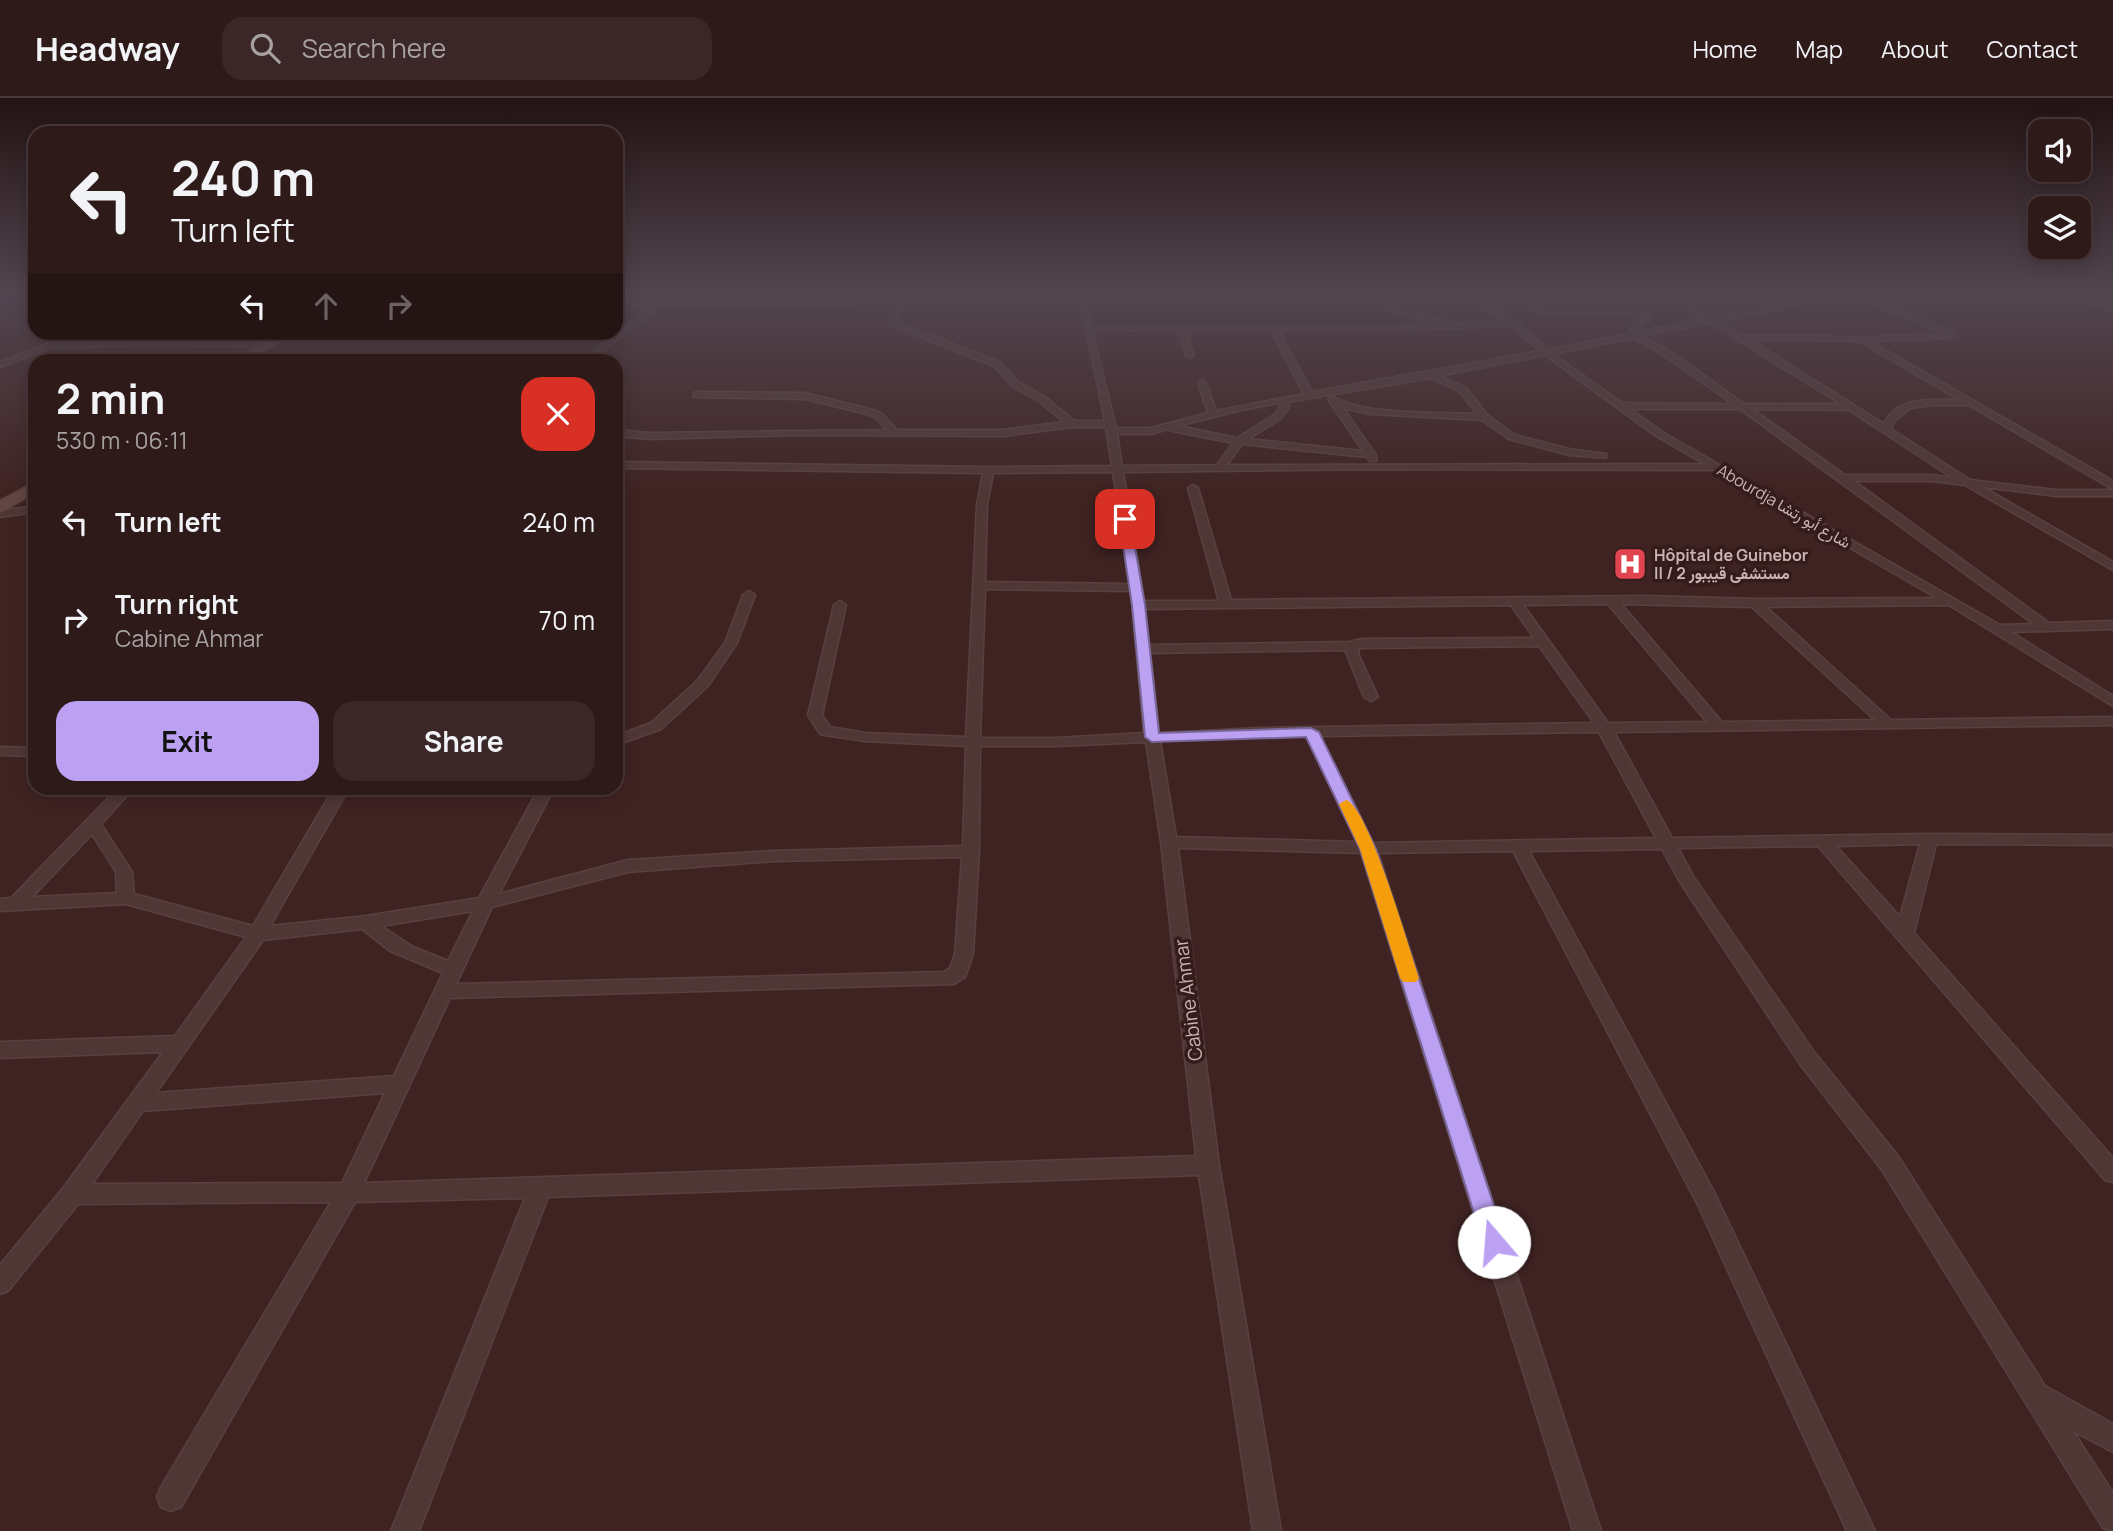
<!DOCTYPE html>
<meta charset="utf-8">
<style>
body{margin:0;font-family:Manrope,Vazirmatn,sans-serif;background:#3b2727;color:#f1f3f6;height:100vh;display:flex;flex-direction:column;font-size:26px;white-space:nowrap}
*{box-sizing:border-box;margin:0}
p{font-size:23px;color:#a7a1a2}
.icon{flex:none;width:38px;height:38px;fill:none;stroke:currentColor;stroke-width:2;stroke-linecap:round;stroke-linejoin:round}
.map{position:relative;flex:1;overflow:hidden}
.panel{position:absolute;left:28px;top:256px;width:595px;height:441px;display:flex;flex-direction:column;background:#2f1a1a;border-radius:21px;box-shadow:0 4px 18px #0003,0 0 0 2px #4a3839}
.panel>*{flex:none}
.top-card{position:absolute;left:28px;top:28px;width:595px;height:214px;border-radius:21px;box-shadow:0 4px 18px #0003,0 0 0 2px #4a3839;background:#2f1a1a;color:#f1f3f6;overflow:hidden}
.tools{position:absolute;left:2028px;top:21px;display:grid;gap:14px}
.tools a{display:grid;place-items:center;width:63px;height:63px;border-radius:14px;background:#2f1a1a;box-shadow:0 4px 18px #0003,0 0 0 2px #4a3839;font-size:35px}
.pin{position:absolute;display:grid;place-items:center;width:60px;height:60px;color:#fff;margin:-30px;border-radius:14px;box-shadow:0 4px 10px #0006}
.me{position:absolute;width:77px;margin:-38px;rotate:342deg;stroke-linejoin:round;filter:drop-shadow(0 0 5px #0008)}
.turn{display:flex;align-items:center;gap:24px;height:147px;padding:0 28px;font-size:32px}
.turn .icon{width:91px;height:91px;stroke-width:2.5}
.turn b{display:block;font-size:49px;line-height:60px}
.lanes{display:flex;align-items:center;height:66px;padding:0 28px;background:#0003;justify-content:center;gap:35px;direction:ltr}
.lanes .off{opacity:.35}
.round{display:grid;place-items:center;flex:none;width:74px;height:74px;border-radius:21px;background:#3b2727}
.summary{display:flex;align-items:center;justify-content:space-between;height:119px;padding:0 28px}
h1{font-size:42px;font-weight:700;line-height:52px}
.primary-button{display:flex;gap:14px;margin-top:auto;padding:14px 28px}
.primary-button a{flex:1;height:80px;border-radius:21px;background:#bca0f2;color:#111;font-size:28px;font-weight:700;line-height:80px;text-align:center}
.primary-button a+a{background:#3b2727;color:#f1f3f6}
ul{padding:0;list-style:none}
li{display:flex;align-items:center;gap:21px;height:98px;padding:0 28px}
li div{flex:1}
li b{display:block;font-size:26px}
li em{font-style:normal}
header{display:flex;align-items:center;gap:42px;box-sizing:border-box;height:98px;padding:0 35px;background:#2f1a1a;border-bottom:2px solid #4a3839}
header strong{font-size:33px}
nav{display:flex;gap:38px;margin-inline-start:auto;font-size:24px}
.search{width:490px;height:63px;background:#3b2727;display:flex;align-items:center;gap:18px;box-sizing:border-box;padding:0 24px;border-radius:21px;color:#a7a1a2;font-size:26px}
.map>svg:first-child{display:block}
.green{fill:#402431}
.lines{fill:none;stroke-linecap:round;stroke-linejoin:round}
.street-casing{stroke:#58413f;stroke-width:3}
.secondary-casing{stroke:#58413f;stroke-width:3}
.street{fill:#4f3736;fill-rule:evenodd}
.secondary{fill:#624644;fill-rule:evenodd}
.route{fill:#bca0f2;stroke:#7a689d;stroke-width:2}
.slow{fill:#f59e0b}
.labels{text-anchor:middle;dominant-baseline:central;stroke-width:7;stroke-linejoin:round;paint-order:stroke}
.far-street-label{font-size:16px;fill:#cab4b2;stroke:#341c1b}
.far-poi-label{font-size:16px;font-weight:bold;fill:#cab4b2;stroke:#341c1b;text-anchor:start}
.street-label{font-size:19px;fill:#cab4b2;stroke:#341c1b}
</style>
<header>
<strong>Headway</strong>
<div class="search"><svg class="icon" aria-label="search" viewBox="0 0 24 24"><circle cx="10" cy="10" r="6"/><path d="M15 15l6 6"/></svg>Search here</div>
<nav><a>Home</a><a>Map</a><a>About</a><a>Contact</a></nav>
</header>
<div class="map">
<svg width="2113" height="1433" viewBox="0 0 2113 1433">
<rect width="100%" height="100%" fill="#3f2322"/>
<path class="green" d="M0,196H35V228L0,240Z"/>
<g class="lines">
<defs>
<path id="street" d="M897,196H904L903,202L1080,201V196H1087V201L1471,196L1486,206H1524L1536,199L1535,196H1542V201L1531,207L1544,211L1620,210L1652,217V221L1641,226L1637,234L1704,221L1670,201L1656,206L1636,196H1645L1656,201L1665,198L1664,196L1673,197L1712,220C1752,212 1817,193 1855,196C1885,199 1923,221 1951,233L1954,238L1950,240L1870,243L2113,383V390L2109,389L1969,307H1931L1911,310L1895,322L1891,331L1970,382L2056,392H2113V398H2056L1983,389L2113,464V472L1965,387L1932,383H1854L2049,525L2113,523V531L2011,534L2113,598V608L1949,507L1766,509L1891,622L2113,619V627L1614,634L1672,740L1929,736L2113,737V747L1936,746L1914,835L2113,1060V1084L2105,1082L1818,748L1678,750L1693,778L1814,954L1898,1058L2045,1288L2113,1326V1354L2073,1333L2113,1395V1433L2103,1430L1882,1072L1800,966L1680,784L1662,751L1529,753L1713,1092L1875,1433H1847L1697,1105L1513,753L1378,755L1601,1433H1573L1361,755L1178,750L1219,1067L1281,1433H1253L1199,1077L548,1099L419,1433H391L525,1100L355,1104L181,1409L171,1413L161,1409L157,1399L161,1389L331,1104L78,1106L8,1193L0,1196V1167L64,1089L163,954L0,960V944L175,938L246,839L126,806L0,813V801L11,800L118,690H134L101,726L132,774L134,796L253,828L334,690H349L270,828L366,818L479,800L539,690H554L499,796L628,762L774,753L963,748L966,648L865,643L825,637L820,636L808,617L834,507L840,503L846,507L822,617L830,629L865,635L966,639L977,407L983,375L616,370V364L989,369L1112,368L1106,329H1072L1003,338L796,337L649,341L616,338V332L649,335L887,332L876,320L867,316L805,301L694,299V295L697,294L805,295L873,312L882,316L897,332H1003L1064,324L1039,303L1012,288L994,268L890,227L895,206L659,208L603,253L599,262H591L596,250L651,208H616V204L896,202ZM1846,197L1888,212L1944,236L1861,239L1741,237L1718,223ZM1466,199L1504,224L1362,229L1091,228L1088,205L1362,203ZM1081,205L1105,323H1074L1045,299L1018,284L1000,264L897,224L902,206ZM1493,210H1525L1544,215L1620,214L1642,220L1635,223L1628,236L1548,252L1523,229ZM1710,225L1841,306H1744L1674,256L1641,238ZM1511,228L1540,253L1312,294L1279,233H1362ZM1092,232L1179,233L1186,258L1190,260L1194,258L1186,233H1271L1304,296L1216,313L1206,285L1202,282L1198,285L1208,315L1151,330H1116ZM1633,240L1668,260L1733,306L1622,305L1553,256ZM1749,241L1859,243L1960,302C1934,302 1897,297 1884,326ZM1545,257L1656,338L1705,366L1227,367L1242,346L1367,359L1370,363H1376V357L1343,310L1370,316L1482,322L1509,341L1569,357L1606,360V356L1569,351L1515,337L1487,317L1466,290L1440,278ZM1431,280L1460,294L1477,316C1437,314 1364,318 1332,298L1328,301L1363,353L1248,341L1280,321L1289,310L1287,304ZM1279,305L1280,310L1274,317L1237,340L1178,328L1241,312ZM1630,311H1740L2034,526L2000,527L1662,334ZM1752,311L1849,312L1953,380L1932,377H1845ZM1168,331L1172,333L1233,345L1217,367L1122,368L1117,336H1151ZM1378,371L1715,372L1937,500L1755,501L1646,498L1231,502L1198,390L1193,387L1188,390L1219,503H1144L1123,374ZM1113,374L1130,486L985,484L987,407L993,375ZM985,491L1131,493L1144,635L1057,640H980ZM1608,506L1707,624L1608,625L1523,507ZM1621,506L1752,509L1875,622L1722,624ZM1511,507L1534,540L1361,541L1350,544L1149,547L1145,511ZM1539,548L1594,625L1259,630L1159,635L1150,555L1345,552L1364,599L1371,603L1378,599L1359,558L1358,550ZM1599,634L1656,740L1373,745L1320,638ZM1259,638H1306L1357,744L1176,739L1160,643ZM1146,644L1161,744L1196,1058L364,1085L450,900L954,886L965,879L973,856L979,753L980,648H1057ZM92,736L116,774L117,795L32,799ZM1920,746L1900,819L1836,748ZM962,759L955,856L950,870L944,874L456,886L492,809L628,774L774,763ZM473,813L448,863L413,849L381,828ZM362,831L390,853L443,875L394,978L156,995L263,842ZM385,995L342,1085L92,1086L143,1013Z
M2052,196H2065L2113,208V212Z
M1375,203L1441,222L1437,224L1408,219L1372,207Z
M77,234H88L63,245L153,243L267,245L271,247L267,249L153,247L50,250L0,269V264Z
M35,408V414L0,419V413Z
M749,493L755,497L737,545L708,588L661,631L616,647V638L651,625L698,582L725,545L743,497Z
M0,649L35,650V658L0,657Z"/>
<path id="secondary" d="M279,234H293L249,262H236Z
M35,384V394L0,415V403Z"/>
</defs>
<use href="#street" class="street-casing"/>
<use href="#secondary" class="secondary-casing"/>
<use href="#street" class="street"/>
<use href="#secondary" class="secondary"/>
</g>
<linearGradient id="sky" x2="0" y2="1"><stop stop-color="#231313"/><stop offset="0.49" stop-color="#52454f"/><stop offset="1" stop-color="#52454f" stop-opacity="0"/></linearGradient>
<rect width="2113" height="397" fill="url(#sky)"/>
<path class="route" d="M1125,417L1130,421L1145,507L1159,635L1311,630L1319,634L1376,751L1506,1144L1503,1152L1494,1155L1486,1152L1483,1144L1360,751L1306,639L1152,644L1145,639L1132,507L1119,421Z"/>
<path class="slow" d="M1346,702C1368,707 1410,853 1419,880L1416,884H1403L1400,880L1360,751L1339,706Z"/>
<defs>
<symbol id="hospital-square" viewBox="-11 -11 22 22"><rect x="-9" y="-9" width="18" height="18" rx="4" fill="#e0444e" stroke="#341c1b"/><path d="M-5-5h3v3.5h4V-5h3V5h-3V1.5h-4V5h-3Z" fill="#fff"/></symbol>
</defs>
<g fill-rule="evenodd">
<use href="#hospital-square" x="1611" y="447" width="38" height="38"/>
</g>
<g class="labels">
<g class="far-street-label">
<text transform="translate(1784 408) rotate(30)">Abourdja شارع أبو رتشا</text>
</g>
<g class="far-poi-label">
<text x="1654" y="457">Hôpital de Guinebor<tspan x="1654" dy="18">II / مستشفى قيببور 2</tspan></text>
</g>
<g class="street-label">
<text transform="translate(1188 902) rotate(-97)">Cabine Ahmar</text>
</g>
</g>
</svg>
<div class="tools">
<a><svg class="icon" aria-label="sound" viewBox="0 0 24 24"><path d="M4 9h4l5-4v14l-5-4H4zM17 9q2 3 0 6"/></svg></a>
<a><svg class="icon" aria-label="layers" viewBox="0 0 24 24"><path d="M12 4l9 5-9 5-9-5zM3 14l9 5 9-5"/></svg></a>
</div>
<div class="pin" style="left:1125px;top:421px;background:#d93025"><svg class="icon" aria-label="arrive" viewBox="0 0 24 24"><path d="M6 21V4h12l-3 4 3 4H6"/></svg></div>
<svg class="me" style="left:1494px;top:1144px" viewBox="-20 -20 40 40"><circle r="19" fill="#fff"/><path d="M0-13L10 11 0 6-10 11z" fill="#bca0f2"/></svg>
<div class="top-card">
<div class="turn"><svg class="icon" aria-label="left" viewBox="0 0 24 24"><path d="M17 20v-9H6M10 6l-5 5 5 5"/></svg><div><b>240 m</b>Turn left</div></div>
<div class="lanes"><svg class="icon" aria-label="left" viewBox="0 0 24 24"><path d="M17 20v-9H6M10 6l-5 5 5 5"/></svg><svg class="icon off" aria-label="ahead" viewBox="0 0 24 24"><path d="M12 20V5M6 11l6-6 6 6"/></svg><svg class="icon off" aria-label="right" viewBox="0 0 24 24"><path d="M7 20v-9h11M14 6l5 5-5 5"/></svg></div>
</div>
<section class="panel">
<div class="summary"><div><h1>2 min</h1><p>530 m · 06:11</p></div><a class="round" style="background:#d93025;color:#fff"><svg class="icon" aria-label="close" viewBox="0 0 24 24"><path d="M6 6l12 12M18 6L6 18"/></svg></a></div>
<ul>
<li><svg class="icon" aria-label="left" viewBox="0 0 24 24"><path d="M17 20v-9H6M10 6l-5 5 5 5"/></svg><div><b>Turn left</b></div><em>240 m</em></li>
<li><svg class="icon" aria-label="right" viewBox="0 0 24 24"><path d="M7 20v-9h11M14 6l5 5-5 5"/></svg><div><b>Turn right</b><p>Cabine Ahmar</p></div><em>70 m</em></li>
</ul>
<div class="primary-button"><a>Exit</a><a>Share</a></div>
</section>
</div>
